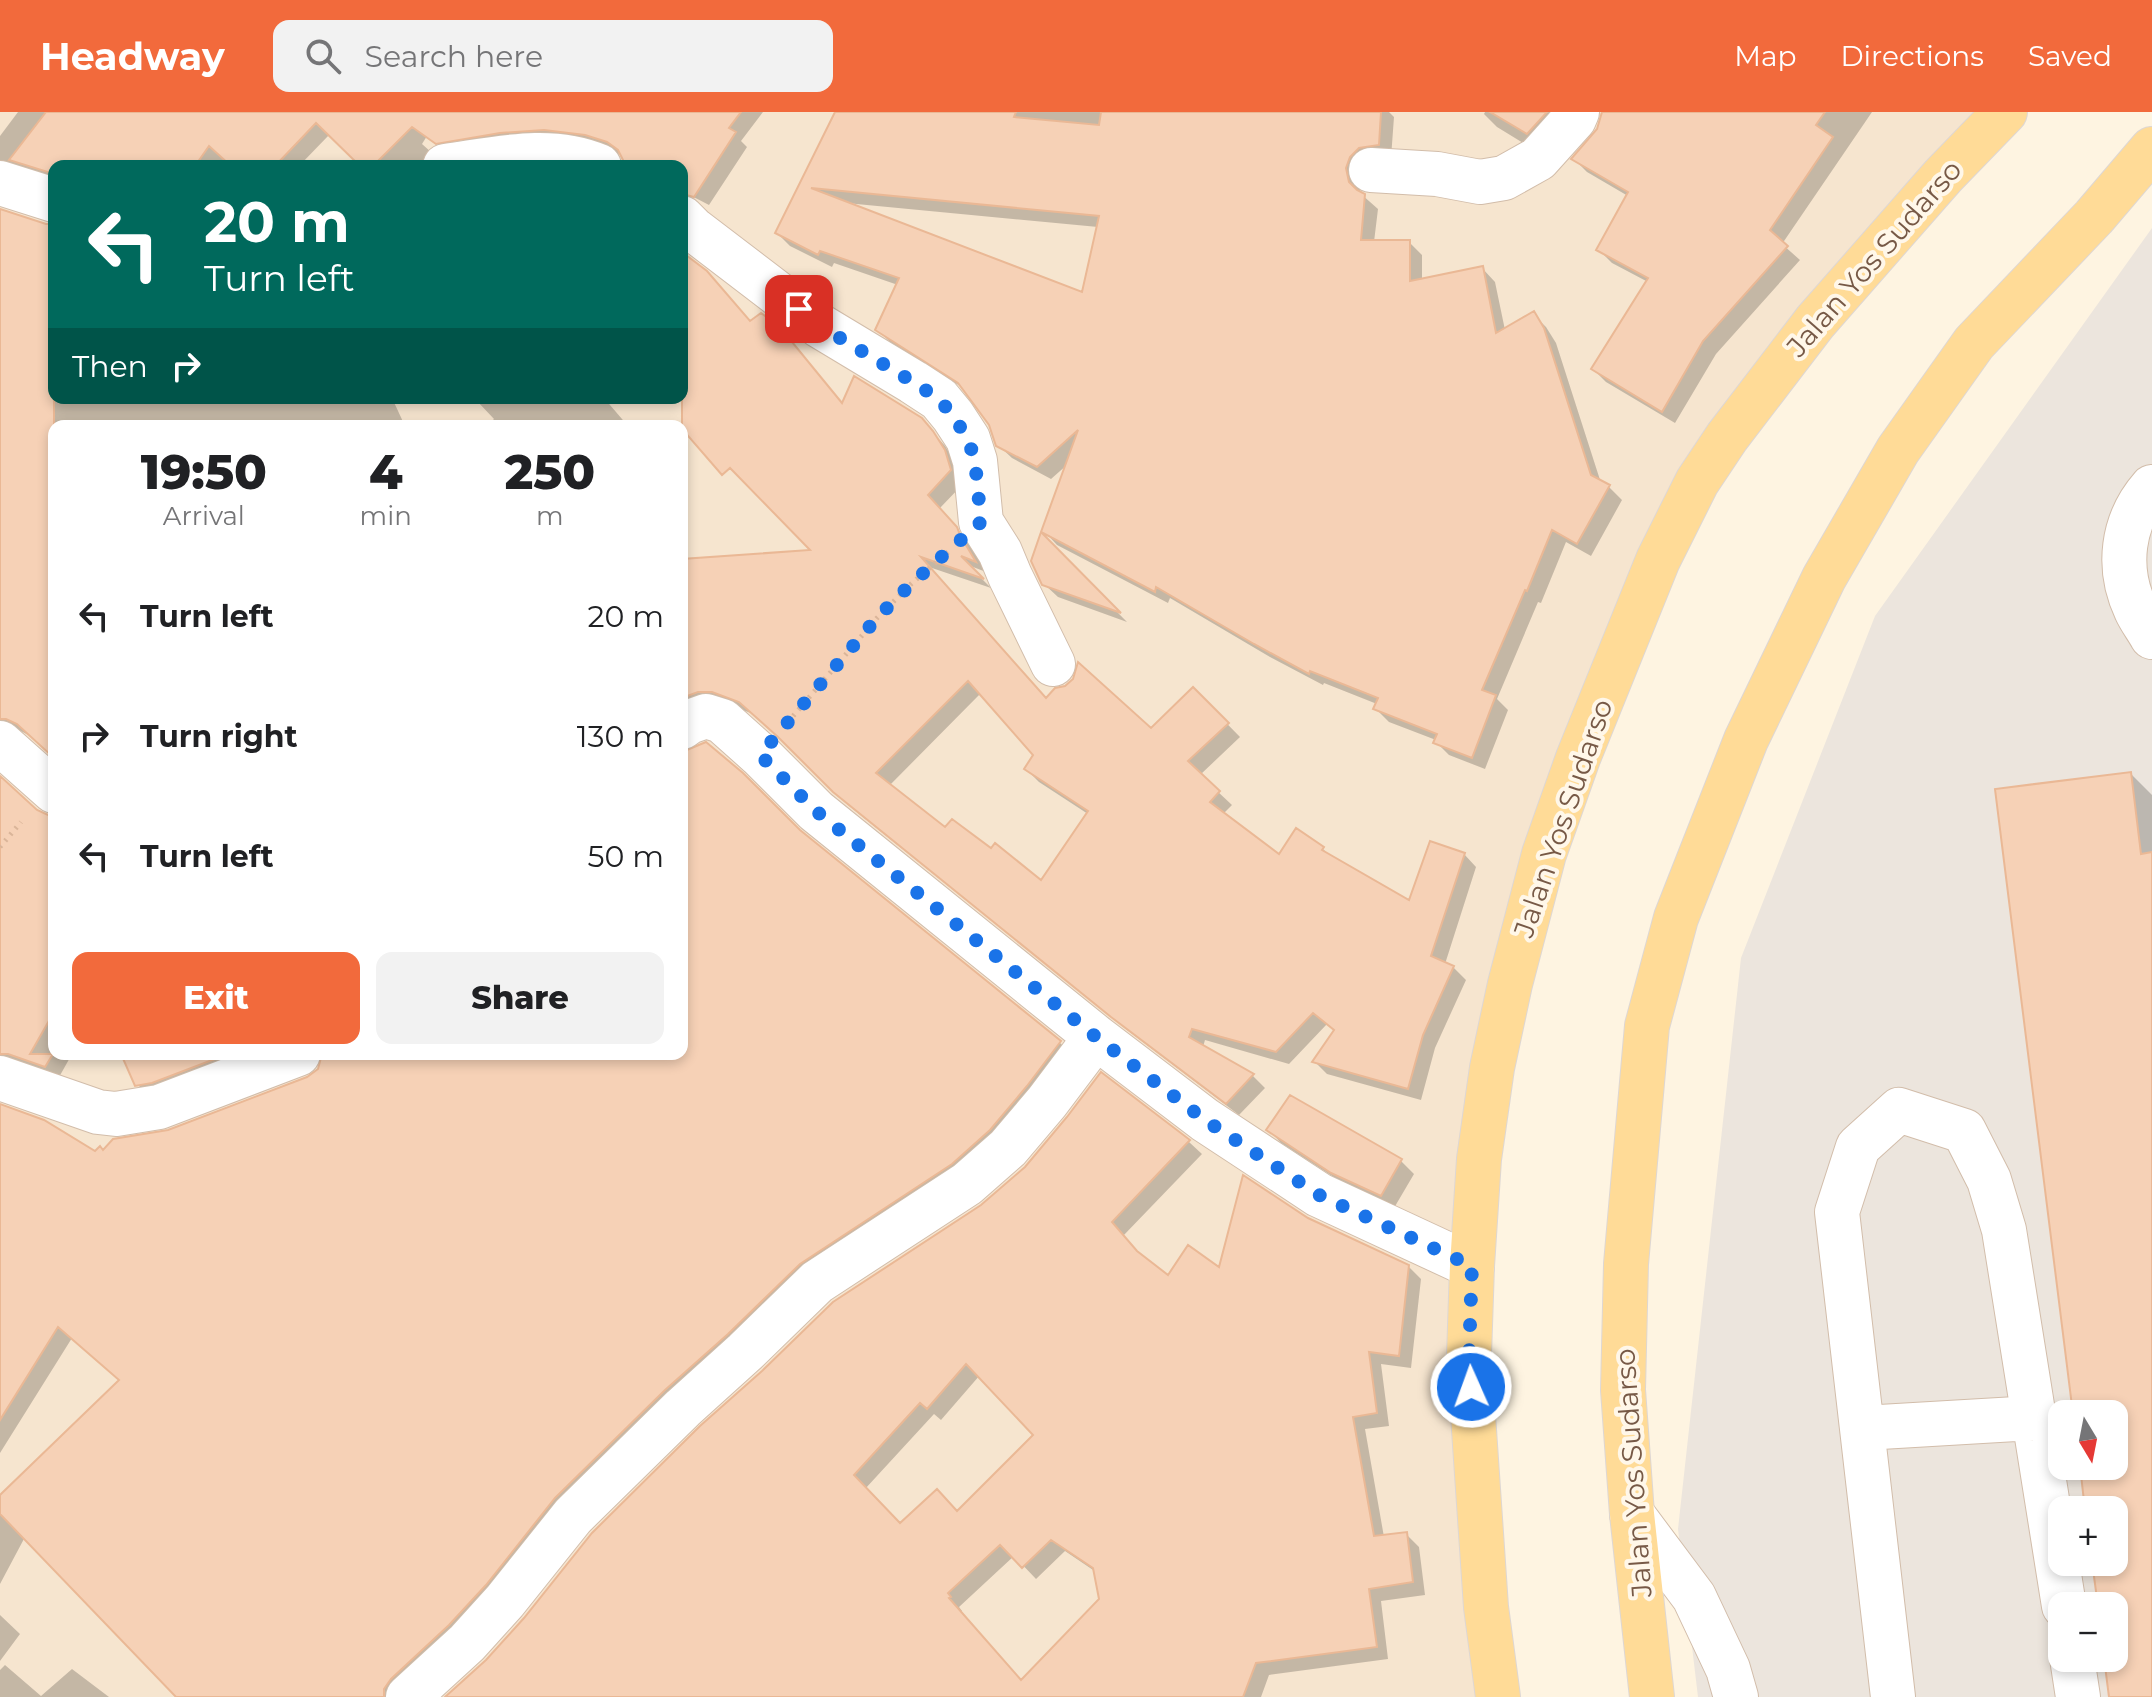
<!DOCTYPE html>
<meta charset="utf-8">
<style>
body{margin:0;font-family:Montserrat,sans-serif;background:#f2f2f2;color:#202124;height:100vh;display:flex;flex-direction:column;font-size:30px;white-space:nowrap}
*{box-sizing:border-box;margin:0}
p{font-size:26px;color:#757577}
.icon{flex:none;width:44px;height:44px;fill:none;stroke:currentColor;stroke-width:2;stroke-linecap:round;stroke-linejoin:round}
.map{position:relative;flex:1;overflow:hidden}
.details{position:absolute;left:48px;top:308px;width:640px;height:640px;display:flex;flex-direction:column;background:#fff;border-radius:16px;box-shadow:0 4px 12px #0003}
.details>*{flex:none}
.hud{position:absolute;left:48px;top:48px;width:640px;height:244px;border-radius:16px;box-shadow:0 4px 12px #0003;background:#00695c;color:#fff;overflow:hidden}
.needle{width:52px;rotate:170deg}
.controls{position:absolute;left:2048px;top:1288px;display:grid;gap:16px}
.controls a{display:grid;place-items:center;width:80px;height:80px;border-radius:16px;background:#fff;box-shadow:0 4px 12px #0003;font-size:40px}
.pin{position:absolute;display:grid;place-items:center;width:68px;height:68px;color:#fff;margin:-34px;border-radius:16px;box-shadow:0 4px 12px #0006}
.me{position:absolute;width:88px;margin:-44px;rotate:358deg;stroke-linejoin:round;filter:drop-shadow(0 0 6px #0008)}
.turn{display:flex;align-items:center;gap:28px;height:168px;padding:0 24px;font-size:36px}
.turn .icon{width:104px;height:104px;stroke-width:2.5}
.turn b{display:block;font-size:56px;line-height:68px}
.then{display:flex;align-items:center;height:76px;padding:0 24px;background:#0003;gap:16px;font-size:30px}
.eta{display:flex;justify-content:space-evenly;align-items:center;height:136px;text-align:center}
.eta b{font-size:48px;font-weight:800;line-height:56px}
.cta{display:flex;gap:16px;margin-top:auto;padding:16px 24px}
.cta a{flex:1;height:92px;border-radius:16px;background:#f26a3c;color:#fff;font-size:32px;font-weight:800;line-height:92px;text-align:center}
.cta a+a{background:#f2f2f2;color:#202124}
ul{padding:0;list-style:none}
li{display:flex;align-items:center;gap:24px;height:120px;padding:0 24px}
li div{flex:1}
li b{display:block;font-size:30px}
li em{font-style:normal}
header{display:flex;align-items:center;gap:48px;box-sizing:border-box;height:112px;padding:0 40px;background:#f26a3c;color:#fff}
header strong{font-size:38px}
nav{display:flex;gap:44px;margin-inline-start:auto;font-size:28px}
.search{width:560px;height:72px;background:#f2f2f2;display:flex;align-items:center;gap:20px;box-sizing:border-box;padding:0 28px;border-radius:16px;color:#757577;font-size:30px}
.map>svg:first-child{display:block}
.residential{fill:#f6e5cf;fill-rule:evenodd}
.industrial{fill:#ece5dd;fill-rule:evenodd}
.shadow{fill:#0003;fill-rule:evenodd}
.building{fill:#f6d1b6;stroke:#eab895;stroke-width:2;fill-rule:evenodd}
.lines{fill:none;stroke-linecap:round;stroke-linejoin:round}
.minor-casing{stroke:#d2bdaa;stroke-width:46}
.major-casing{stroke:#ded7d3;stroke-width:46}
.path{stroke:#dab599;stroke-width:5;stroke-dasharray:2 6;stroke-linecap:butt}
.minor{stroke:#fff;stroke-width:44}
.major{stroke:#ffdb97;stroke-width:44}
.route{stroke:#1a73e8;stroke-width:14;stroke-dasharray:0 25.2}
.labels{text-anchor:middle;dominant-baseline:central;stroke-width:8;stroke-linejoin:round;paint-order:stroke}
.street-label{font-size:28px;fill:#775946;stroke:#fff7e9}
</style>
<header>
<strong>Headway</strong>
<div class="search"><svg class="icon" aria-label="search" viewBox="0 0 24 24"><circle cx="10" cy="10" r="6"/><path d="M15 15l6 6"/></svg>Search here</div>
<nav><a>Map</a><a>Directions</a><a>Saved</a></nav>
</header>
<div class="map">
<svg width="2152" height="1585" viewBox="0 0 2152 1585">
<rect width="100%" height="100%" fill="#fef4e1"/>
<path class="residential" d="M0,0H2002L1689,389L1559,711L1473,1064L1500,1585H0ZM54,54H682V286H54ZM54,314H682V942H54Z"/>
<path class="industrial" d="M2152,116V1585H1698L1678,1417L1741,846L1875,504ZM2062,1302H2114V1354H2062ZM2062,1398H2114V1450H2062ZM2062,1494H2114V1546H2062Z"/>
<path class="shadow" d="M18,0H442L422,32L441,49L437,54H362L330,22L299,54H54V69L0,63V24Z
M483,0H763L741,29L747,35L709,93L682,79V54H625L622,43L603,36L474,38L462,26Z
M838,0H1389L1394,5L1391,46L1358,70L1361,82L1378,97L1374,130H1409L1422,143V168L1482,156L1495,170L1505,218L1533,202L1546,215L1556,231L1601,371L1609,375L1622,388L1591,444L1566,430L1541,491L1538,490L1497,587L1508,598L1485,657L1449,643L1436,630V628L1389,610L1376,597L1377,592L1324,571L1323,573L1270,545L1170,486L1168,491L1057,433L1044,419L1068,352L1051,367L1012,346L998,333L991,312L965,277L891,231L878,218L898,173L834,151L832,155L790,134L777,121ZM846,91L1098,115L1083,183Z
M1485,0H1569L1536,39L1497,15L1484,2Z
M1604,0H1872L1782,132L1800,148L1716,242L1675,311L1606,270L1593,257L1648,170L1612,151L1599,138L1628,84L1587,60L1574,47L1595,24Z
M0,99L54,114V286H392L405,314H54V644L32,625L19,618L0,623Z
M682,142L751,211L843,293L921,307L945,334L957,353L963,372L939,397L969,430L986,460L968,453L991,476L929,455L1047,588L1151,618L1193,577L1240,625L1200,663L1232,693L1223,702L1280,744L1323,737L1333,747L1410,791L1464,742L1476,755L1445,852L1453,855L1466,868L1435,936L1421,988L1327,962L1315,950L1336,920L1327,912L1289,952L1205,928L1203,935L1253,964L1265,976L1239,1003L1127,918L848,693L793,638L753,602L728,592L682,606V449L827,446L682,271ZM981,581L1035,643L1026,657L1039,670L1088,702L1041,771L945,718L889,674Z
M480,286H604L628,314H496L492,309L494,307L477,289Z
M1042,424L1127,510L1058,485L1044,472Z
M682,642L799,720L1060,931L1073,943L1003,1031L813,1164L400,1585H179L25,1425L0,1472V1386L121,1269L72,1226L0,1341V994L95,1042L168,1020L308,967L318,960L324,942H682Z
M2131,662L2152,683V1585H2111L2106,1546H2114V1494H2100L2094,1450H2114V1398H2088L2082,1354H2114V1302H2075Z
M0,667L36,699L54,705V942H72L58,967L0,958Z
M123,942H273L150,985L137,972Z
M1101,963L1189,1030L1202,1042L1123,1124L1142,1145L1168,1166L1220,1158L1307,1107L1408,1154L1421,1167L1411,1256L1381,1252L1389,1314L1365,1317L1384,1425L1406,1422L1419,1435L1425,1483L1381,1489L1388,1547L1269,1563L1261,1585H448L1026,1056ZM980,1263L1036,1323L957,1401L900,1414L865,1377L934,1302L941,1308ZM1065,1439L1096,1460L1101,1487L1022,1570L960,1500L962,1499L959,1495L1014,1444L1036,1467Z
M1291,985L1401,1049L1414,1062L1394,1096L1346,1073L1281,1031L1269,1018Z
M0,1503L20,1522L0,1549Z
M5,1553L41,1584L72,1557L109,1585H0V1558Z"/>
<path class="building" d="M46,0H741L729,16L736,20L694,85L682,82V54H623V48L618,38L607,30L585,23L544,18L500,21L436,32L412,15L373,54H360L316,11L275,54H231L209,34L195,54H54V62L9,48Z
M835,0H1016L1014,5L1099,13L1101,0H1381L1379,33L1359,36L1350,45L1346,56L1349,70L1357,78L1365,82L1361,128H1410V169L1483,154L1496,221L1534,199L1544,216L1591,363L1610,373L1577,432L1552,418L1527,479L1525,478L1482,578L1496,583L1472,646L1433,631L1437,622L1373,597L1378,586L1310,559L1309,562L1254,532L1156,475L1155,480L1041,420L1078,318L1037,355L996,334L989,313L958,271L875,218L899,166L820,139L818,143L775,121ZM811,76L1099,104L1082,180Z
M1490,0H1547L1527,22Z
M1602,0H1825L1816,13L1833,25L1770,118L1788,134L1703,229L1662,300L1591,257L1648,166L1596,138L1628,80L1571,47L1597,17Z
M0,97L46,112H54V646L17,612L6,607H0Z
M682,140L707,159L750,209L761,201L779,214L842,291L854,264L922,306L933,319L945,338L951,358L928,383L957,415L960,423L976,450L961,444L984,467L921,445L1046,586L1055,576L1065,574L1073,567L1078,550L1151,616L1193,575L1229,611L1188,649L1220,679L1210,690L1279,742L1296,716L1324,735L1322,738L1409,788L1430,729L1465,741L1431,844L1454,854L1423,923L1408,977L1312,950L1334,918L1313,901L1276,940L1192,917L1189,925L1254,962L1226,992L1111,905L833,680L778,625L739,590L712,580H698L682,586V447L810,438L730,356L722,363L682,317ZM968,569L1033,643L1024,657L1088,699L1041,768L995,731L991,736L952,707L945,715L876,661Z
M1041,420L1121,501L1042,473L1031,449Z
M706,630L743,661L800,718L1061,929L1027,974L990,1018L952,1052L800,1152L728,1222L665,1278L555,1386L486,1473L449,1513L391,1567L384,1577V1585H176L0,1402V1383L119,1268L58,1215L0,1308V992L44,1008L95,1039L100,1034L103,1038L113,1027L168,1018L307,965L318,957L322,942H682V640Z
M2131,660L2141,742L2152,740V1585H2109L2104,1546H2114V1494H2098L2092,1450H2114V1398H2085L2080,1354H2114V1302H2073L1995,677Z
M0,664L37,698L48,703H54V900L30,942H53L45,955L8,942H0Z
M121,942H228L152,971L135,974Z
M1101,960L1190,1028L1112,1110L1137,1139L1168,1163L1188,1133L1219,1155L1243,1063L1308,1106L1409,1153L1399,1244L1369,1240L1377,1301L1353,1305L1374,1424L1407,1420L1413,1470L1369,1477L1377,1535L1256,1551L1243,1585H445L486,1548L524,1506L592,1421L700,1314L762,1259L833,1190L981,1093L1025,1055L1067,1005ZM966,1252L1033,1323L957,1399L937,1377L900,1411L854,1363L920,1291L927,1297ZM1051,1428L1093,1456L1099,1487L1021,1568L949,1486L951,1485L948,1481L1000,1433L1022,1456Z
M1290,983L1402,1047L1381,1084L1331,1061L1266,1018Z"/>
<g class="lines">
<defs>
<path id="minor" d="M445,54C496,47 550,33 599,54
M1371,58L1437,62L1480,70L1504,66L1538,47L1574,7L1577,0
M0,71L54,88
M682,106L693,117L820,214L913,270L939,287L953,304L968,327L975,349L981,410L1000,440L1010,464L1053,552
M2152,375C2122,409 2116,456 2136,498C2140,507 2147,516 2152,525
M682,615L689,610L706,604L722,609L760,643L816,699L1096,925L1205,1008L1319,1083L1472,1154
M0,631L54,679
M0,966L98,1000L116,1002L159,995L298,942
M1863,1316L2034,1306
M1632,1402L1694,1485L1728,1557L1736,1585
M2072,1546L2078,1585
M408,1585L467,1531L505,1489L573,1404L683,1296L745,1240L817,1170L967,1072L1008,1036L1047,990L1096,925
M1893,1585L1837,1100L1858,1035L1899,998L1964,1019L1989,1068L2004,1118L2064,1494"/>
<path id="major" d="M1498,1585L1486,1495L1469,1244L1472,1154L1479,1047L1492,956L1510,872L1544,742L1578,646L1658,448L1697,370L1727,325L1815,210L1943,64L2005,0
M1652,1585L1632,1402L1623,1278L1626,1152L1647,914L1676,806L1746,628L1824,466L1898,338L1974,231L2094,105L2152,37"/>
</defs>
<use href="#minor" class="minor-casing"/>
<use href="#major" class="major-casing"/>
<path class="path" d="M788,610L877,506L911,472L948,440
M0,735L21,710"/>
<use href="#minor" class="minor"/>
<use href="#major" class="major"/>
</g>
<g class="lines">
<path class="route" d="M799,197L820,214L913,270L939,287L953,304L968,327L975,349L981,410L911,472L877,506L760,643L816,699L1096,925L1205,1008L1319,1083L1472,1154L1469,1244L1471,1275"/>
</g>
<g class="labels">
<g class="street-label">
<text transform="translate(1874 146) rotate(-49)">Jalan Yos Sudarso</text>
<text transform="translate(1563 706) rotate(-71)">Jalan Yos Sudarso</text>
<text transform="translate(1633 1361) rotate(-94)">Jalan Yos Sudarso</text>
</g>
</g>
</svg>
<div class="controls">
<a><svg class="needle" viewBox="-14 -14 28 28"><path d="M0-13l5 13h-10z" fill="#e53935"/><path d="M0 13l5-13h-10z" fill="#757577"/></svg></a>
<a>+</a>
<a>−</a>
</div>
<div class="pin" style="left:799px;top:197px;background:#d93025"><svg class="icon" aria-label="arrive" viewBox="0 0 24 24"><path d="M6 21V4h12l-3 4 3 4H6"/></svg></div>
<svg class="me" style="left:1471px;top:1275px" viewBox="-20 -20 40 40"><circle r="17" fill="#1a73e8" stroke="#fff" stroke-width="3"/><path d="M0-11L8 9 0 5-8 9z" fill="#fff"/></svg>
<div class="hud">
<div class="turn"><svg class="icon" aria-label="left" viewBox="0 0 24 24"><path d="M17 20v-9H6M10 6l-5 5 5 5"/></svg><div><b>20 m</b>Turn left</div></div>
<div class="then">Then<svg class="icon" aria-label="right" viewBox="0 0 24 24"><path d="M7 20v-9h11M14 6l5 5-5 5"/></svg></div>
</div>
<section class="details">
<div class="eta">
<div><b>19:50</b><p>Arrival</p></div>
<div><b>4</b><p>min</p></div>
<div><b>250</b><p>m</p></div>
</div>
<ul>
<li><svg class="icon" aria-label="left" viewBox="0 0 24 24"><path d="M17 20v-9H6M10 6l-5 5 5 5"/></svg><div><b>Turn left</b></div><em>20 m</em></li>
<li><svg class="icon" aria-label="right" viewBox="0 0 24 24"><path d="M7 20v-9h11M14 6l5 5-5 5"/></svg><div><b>Turn right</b></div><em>130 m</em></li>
<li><svg class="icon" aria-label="left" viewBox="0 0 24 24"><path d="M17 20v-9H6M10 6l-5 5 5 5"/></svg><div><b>Turn left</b></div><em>50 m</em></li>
</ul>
<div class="cta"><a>Exit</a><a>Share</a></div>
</section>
</div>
